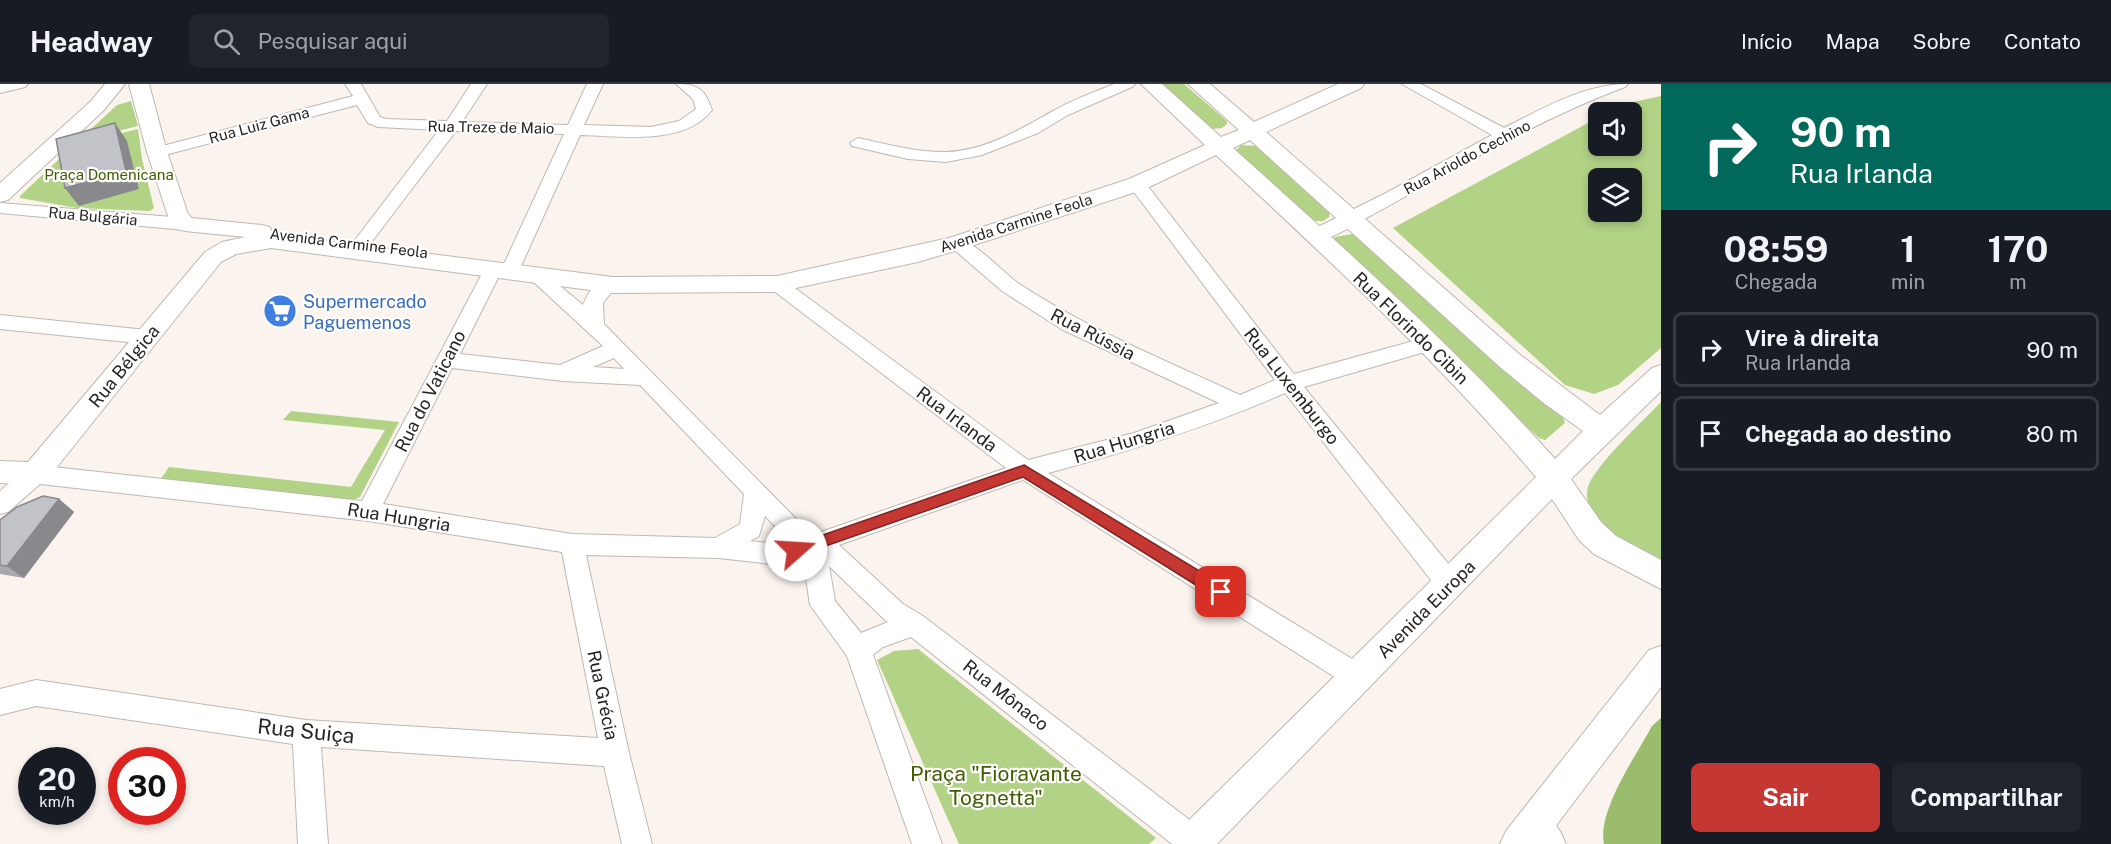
<!DOCTYPE html>
<html lang="pt">
<meta charset="utf-8">
<style>
body{margin:0;font-family:"Public Sans",sans-serif;background:#20242c;color:#f1f3f6;height:100vh;display:flex;flex-direction:column;font-size:22px;white-space:nowrap}
*{box-sizing:border-box;margin:0}
p{font-size:20px;color:#9ea1a6}
.icon{flex:none;width:33px;height:33px;fill:none;stroke:currentColor;stroke-width:2;stroke-linecap:round;stroke-linejoin:round}
.map{position:relative;flex:1;overflow:hidden}
.drawer{display:flex;flex-direction:column;background:#171b24;width:450px}
.drawer>*{flex:none}
.hud{background:#00695c;color:#fff;overflow:hidden}
.buttons{position:absolute;left:1588px;top:18px;display:grid;gap:12px}
.buttons a{display:grid;place-items:center;width:54px;height:54px;border-radius:9px;background:#171b24;box-shadow:0 3px 9px #0003;font-size:30px}
.speed{position:absolute;left:18px;top:663px;display:flex;gap:12px;font-size:30px;font-weight:700;text-align:center}
.speed>*{display:grid;place-content:center;width:78px;height:78px;border-radius:50%;background:#171b24;box-shadow:0 3px 9px #0003;line-height:1}
.speed small{font-size:15px;font-weight:400}
.speed .limit{border:9px solid #d22;background:#fff;color:#111}
.pin{position:absolute;display:grid;place-items:center;width:51px;height:51px;color:#fff;margin:-26px;border-radius:12px;box-shadow:0 3px 9px #0006}
.me{position:absolute;width:66px;margin:-33px;rotate:71deg;stroke-linejoin:round;filter:drop-shadow(0 0 4px #0008)}
.turn{display:flex;align-items:center;gap:21px;height:126px;padding:0 30px;font-size:27px}
.turn .icon{width:78px;height:78px;stroke-width:2.5}
.turn b{display:block;font-size:42px;line-height:51px}
.eta{display:flex;justify-content:space-evenly;align-items:center;height:102px;text-align:center}
.eta b{font-size:36px;font-weight:700;line-height:42px}
.action{display:flex;gap:12px;margin-top:auto;padding:12px 30px}
.action a{flex:1;height:69px;border-radius:9px;background:#c53733;color:#fff;font-size:24px;font-weight:700;line-height:69px;text-align:center}
.action a+a{background:#20242c;color:#f1f3f6}
ul{padding:0;list-style:none}
li{display:flex;align-items:center;gap:18px;height:75px;margin:0 12px 9px;padding:0 18px;border:3px solid #363941;border-radius:9px}
li div{flex:1}
li b{display:block;font-size:22px}
li em{font-style:normal}
header{display:flex;align-items:center;gap:36px;box-sizing:border-box;height:84px;padding:0 30px;background:#171b24;border-bottom:2px solid #363941}
header strong{font-size:28px}
nav{display:flex;gap:33px;margin-inline-start:auto;font-size:21px}
.search{width:420px;height:54px;background:#20242c;display:flex;align-items:center;gap:15px;box-sizing:border-box;padding:0 21px;border-radius:9px;color:#9ea1a6;font-size:22px}
main{display:flex;flex:1;min-height:0}
.map>svg:first-child{display:block}
.green{fill:#b2d286;fill-rule:evenodd}
.forest{fill:#9bbc6d}
.lines{fill:none;stroke-linecap:round;stroke-linejoin:round}
.minor-casing{stroke:#beb8b2;stroke-width:2}
.major-casing{stroke:#beb8b2;stroke-width:2}
.minor{fill:#fff;fill-rule:evenodd}
.major{fill:#fff;fill-rule:evenodd}
.wall{fill:#a7a7ad}
.shaded-wall{fill:#88888d}
.building{fill:#c2c2c9;stroke:#88888d;stroke-width:1.5}
.route{fill:#c53733;stroke:#802421;stroke-width:1.5}
.labels{text-anchor:middle;dominant-baseline:central;stroke-width:4.5;stroke-linejoin:round;paint-order:stroke}
.far-street-label{font-size:15px;fill:#262322;stroke:#fff}
.far-park-label{font-size:15px;fill:#415d01;stroke:#fff}
.shop-label{font-size:18px;fill:#366cbe;stroke:#fff;text-anchor:start}
.street-label{font-size:18px;fill:#262322;stroke:#fff}
.near-street-label{font-size:21px;fill:#262322;stroke:#fff}
.near-park-label{font-size:21px;fill:#415d01;stroke:#fff}
</style>
<header>
<strong>Headway</strong>
<div class="search"><svg class="icon" aria-label="search" viewBox="0 0 24 24"><circle cx="10" cy="10" r="6"/><path d="M15 15l6 6"/></svg>Pesquisar aqui</div>
<nav><a>Início</a><a>Mapa</a><a>Sobre</a><a>Contato</a></nav>
</header>
<main>
<div class="map">
<svg width="1661" height="760" viewBox="0 0 1661 760">
<rect width="100%" height="100%" fill="#faf3ee"/>
<path class="green" d="M1159,0H1184L1227,37V40L1222,44L1212,45Z
M1661,12V264L1618,301L1594,310L1565,301L1393,144L1599,33V62H1632V28H1608L1624,20ZM1599,94H1632V128H1599Z
M131,17L138,42L78,57L117,21Z
M138,45L142,75L154,124L150,127L77,124L20,114V112L74,61Z
M1241,61L1256,62L1330,127L1329,133L1323,137H1312L1235,67Z
M1352,150L1359,152L1563,333L1565,339L1545,356L1539,354L1332,160L1335,153Z
M1661,318V476C1635,468 1579,437 1588,403C1594,382 1644,336 1661,318Z
M291,327L399,338L360,413L347,418L158,399L169,383L351,403L385,346L283,336Z
M918,565L1156,754L1149,760H959L877,576L894,567Z"/>
<path class="forest" d="M1661,634V760H1604C1597,727 1636,672 1652,642Z"/>
<g class="lines">
<defs>
<path id="minor" d="M0,0H28L25,3L0,9Z
M345,0H361L380,33L386,35L447,37L471,0H487L462,38L568,41L587,0H603L584,41L651,43L679,37L696,25L693,15L676,0C698,0 705,5 712,26C685,62 620,52 580,51L522,180L520,184H506L504,180L564,50L456,47L367,164H355L352,160L355,156L439,46L378,43L368,39L357,21L157,73L149,68L151,65L353,12Z
M1114,0H1135L1132,3L1068,31L1038,49L982,71L946,78L908,75L852,62L850,59L858,54C886,60 915,68 944,68C984,68 1022,44 1055,26C1074,15 1095,8 1114,0Z
M1402,0H1421L1504,44C1542,25 1584,0 1628,0L1625,3C1534,37 1453,87 1368,133C1353,141 1327,160 1310,155L1307,151L1310,147L1386,109L1492,51Z
M1137,95L1143,96L1294,290L1428,253L1435,255L1438,260L1435,265L1304,303L1459,493L1462,501L1459,509L1450,512L1441,509L1285,309C1208,343 1130,367 1048,389L1367,584L1371,593L1367,602L1358,605L1349,602L1023,396L839,461L903,520L923,532L1204,747L1207,760H1172L911,553L883,563L873,571L942,760H912L847,572L810,521L804,481L799,483L718,474L586,471L629,669L652,760H622L604,682L321,663L328,760H298L293,660L36,622L0,631V605L36,596L306,636L598,654L562,468L368,437L40,400L8,428L0,430V407L27,384L35,381L362,417L484,186L486,182L493,180L500,182L502,186L460,270L560,281L603,262L526,191L528,187L535,185L542,187L583,221C588,208 598,192 614,197L617,201L603,219L604,240L812,451L1006,384L770,204L767,200L770,196L777,194L784,196L1028,376L1134,349L1219,319L1063,246L1002,207L951,163L948,159L951,155C969,150 1002,188 1018,199C1087,245 1165,276 1240,311L1275,296L1128,100L1131,96ZM614,274L624,285L593,283ZM452,284L563,297L640,301L744,410L740,440L715,454L572,450L383,420ZM765,432L794,462L750,457L759,452ZM811,463L814,467L809,469L806,465ZM829,482L885,536L888,538L861,549L835,517Z
M0,119L185,134L191,136L194,140L191,144L185,146L0,129Z
M0,231L147,246L154,248L157,253L154,258L147,260L0,245Z
M1536,724C1551,731 1560,745 1566,760H1533L1521,739L1526,729Z"/>
<path id="major" d="M105,0H125L104,26L8,116L0,118V99L90,18Z
M129,0H149L167,68L188,130L192,134L262,141L270,143L272,150L613,193L777,192L949,154L1129,95L1205,61L1141,0H1162L1221,53L1239,46L1188,0H1210L1254,38L1338,0H1364L1361,4L1266,48L1519,270L1600,331L1652,284L1661,281V307L1571,395L1601,438L1616,452L1661,476V505L1594,470L1579,456L1552,415L1217,760H1172L1178,747L1536,393C1439,278 1327,174 1216,71L1145,105L965,164L918,178L777,208L613,209L271,164L236,170L221,178L45,398L35,401L0,399V377L28,378L205,168L222,158L245,153L185,147L177,145L170,138L147,68ZM1250,56L1500,283L1545,320L1583,347L1555,375C1456,264 1343,163 1233,64Z
M1661,562V603L1542,760H1500L1506,747L1649,566Z"/>
</defs>
<use href="#minor" class="minor-casing"/>
<use href="#major" class="major-casing"/>
<use href="#minor" class="minor"/>
<use href="#major" class="major"/>
</g>
<path class="wall" d="M59,415L74,428L24,494L0,490V436Z"/>
<path class="shaded-wall" d="M115,39L127,57L139,105L79,122L65,104Z
M59,415L74,428L24,494L7,482Z"/>
<path class="building" d="M115,39L126,87L65,104L56,55Z
M43,412L59,415L7,482L0,481V436L17,423Z"/>
<path class="route" d="M1024,381L1226,503L1228,508L1226,513L1221,515L1215,513L1023,393L820,464L808,461C801,465 802,474 791,470L789,466C796,451 804,448 820,452Z"/>
<defs>
<symbol id="supermarket-disc" viewBox="-11 -11 22 22"><circle r="9.5" fill="#3f7fe0" stroke="#fff"/><path d="M-6-5.5h2.5l.6 2H6L4.5 2H-2.5L-4.4-4H-6ZM-1.5 3.2a1.3 1.3 0 1 0 .1 0ZM3 3.2a1.3 1.3 0 1 0 .1 0Z" fill="#fff"/></symbol>
</defs>
<g fill-rule="evenodd">
<use href="#supermarket-disc" x="261" y="208" width="38" height="38"/>
</g>
<g class="labels">
<g class="far-street-label">
<text transform="translate(259 41) rotate(-15)">Rua Luiz Gama</text>
<text transform="translate(491 43) rotate(1)">Rua Treze de Maio</text>
<text transform="translate(1467 73) rotate(-28)">Rua Arioldo Cechino</text>
<text transform="translate(93 132) rotate(5)">Rua Bulgária</text>
<text transform="translate(1016 139) rotate(-18)">Avenida Carmine Feola</text>
<text transform="translate(349 159) rotate(7)">Avenida Carmine Feola</text>
</g>
<g class="far-park-label">
<text x="109" y="90">Praça Domenicana</text>
</g>
<g class="shop-label">
<text x="303" y="217">Supermercado<tspan x="303" dy="21">Paguemenos</tspan></text>
</g>
<g class="street-label">
<text transform="translate(1411 244) rotate(44)">Rua Florindo Cibin</text>
<text transform="translate(1093 250) rotate(27)">Rua Rússia</text>
<text transform="translate(124 282) rotate(-51)">Rua Bélgica</text>
<text transform="translate(1292 302) rotate(52)">Rua Luxemburgo</text>
<text transform="translate(430 307) rotate(-63)">Rua do Vaticano</text>
<text transform="translate(957 335) rotate(37)">Rua Irlanda</text>
<text transform="translate(1124 358) rotate(-17)">Rua Hungria</text>
<text transform="translate(399 433) rotate(9)">Rua Hungria</text>
<text transform="translate(1426 525) rotate(-45)">Avenida Europa</text>
<text transform="translate(603 611) rotate(78)">Rua Grécia</text>
<text transform="translate(1006 611) rotate(38)">Rua Mônaco</text>
</g>
<g class="near-street-label">
<text transform="translate(306 647) rotate(6)">Rua Suiça</text>
</g>
<g class="near-park-label">
<text x="996" y="689">Praça "Fioravante<tspan x="996" dy="24">Tognetta"</tspan></text>
</g>
</g>
</svg>
<div class="buttons">
<a><svg class="icon" aria-label="sound" viewBox="0 0 24 24"><path d="M4 9h4l5-4v14l-5-4H4zM17 9q2 3 0 6"/></svg></a>
<a><svg class="icon" aria-label="layers" viewBox="0 0 24 24"><path d="M12 4l9 5-9 5-9-5zM3 14l9 5 9-5"/></svg></a>
</div>
<div class="speed"><div>20<small>km/h</small></div><div class="limit">30</div></div>
<div class="pin" style="left:1221px;top:508px;background:#d93025"><svg class="icon" aria-label="arrive" viewBox="0 0 24 24"><path d="M6 21V4h12l-3 4 3 4H6"/></svg></div>
<svg class="me" style="left:796px;top:466px" viewBox="-20 -20 40 40"><circle r="19" fill="#fff"/><path d="M0-13L10 11 0 6-10 11z" fill="#c53733"/></svg>
</div>
<section class="drawer">
<div class="hud">
<div class="turn"><svg class="icon" aria-label="right" viewBox="0 0 24 24"><path d="M7 20v-9h11M14 6l5 5-5 5"/></svg><div><b>90 m</b>Rua Irlanda</div></div>
</div>
<div class="eta">
<div><b>08:59</b><p>Chegada</p></div>
<div><b>1</b><p>min</p></div>
<div><b>170</b><p>m</p></div>
</div>
<ul>
<li><svg class="icon" aria-label="right" viewBox="0 0 24 24"><path d="M7 20v-9h11M14 6l5 5-5 5"/></svg><div><b>Vire à direita</b><p>Rua Irlanda</p></div><em>90 m</em></li>
<li><svg class="icon" aria-label="arrive" viewBox="0 0 24 24"><path d="M6 21V4h12l-3 4 3 4H6"/></svg><div><b>Chegada ao destino</b></div><em>80 m</em></li>
</ul>
<div class="action"><a>Sair</a><a>Compartilhar</a></div>
</section>
</main>
